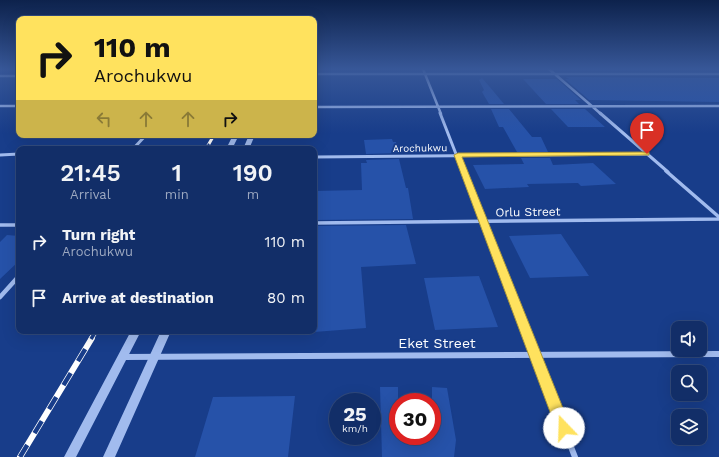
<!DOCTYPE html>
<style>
body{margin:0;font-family:"Work Sans",sans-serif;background:#1f3a71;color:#f1f3f6;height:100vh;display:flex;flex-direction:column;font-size:15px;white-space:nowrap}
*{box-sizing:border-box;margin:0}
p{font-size:13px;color:#9ca8c0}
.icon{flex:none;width:22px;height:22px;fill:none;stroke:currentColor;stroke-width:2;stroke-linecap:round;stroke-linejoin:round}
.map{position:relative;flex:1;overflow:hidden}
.drawer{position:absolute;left:16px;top:146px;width:301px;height:188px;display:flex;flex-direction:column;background:#122e68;border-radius:8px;box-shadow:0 4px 16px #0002,0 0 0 1px #314a7c}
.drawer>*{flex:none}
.banner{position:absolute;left:16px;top:16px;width:301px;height:122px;border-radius:8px;box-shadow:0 4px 16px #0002,0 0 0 1px #314a7c;background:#ffe25e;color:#111;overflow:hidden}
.buttons{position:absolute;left:671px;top:321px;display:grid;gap:8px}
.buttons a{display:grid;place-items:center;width:36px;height:36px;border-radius:8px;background:#122e68;box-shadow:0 4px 16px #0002,0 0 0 1px #314a7c;font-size:20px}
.speed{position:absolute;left:329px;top:393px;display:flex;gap:8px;font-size:20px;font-weight:700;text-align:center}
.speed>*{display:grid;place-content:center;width:52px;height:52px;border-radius:50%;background:#122e68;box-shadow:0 4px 16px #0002,0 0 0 1px #314a7c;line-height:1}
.speed small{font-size:10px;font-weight:400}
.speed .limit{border:6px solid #d22;background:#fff;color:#111}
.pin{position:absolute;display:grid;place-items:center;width:34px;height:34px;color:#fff;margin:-41px -17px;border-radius:50% 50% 50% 0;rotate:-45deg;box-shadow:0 0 4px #0007}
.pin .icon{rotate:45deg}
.me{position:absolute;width:44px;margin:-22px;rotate:339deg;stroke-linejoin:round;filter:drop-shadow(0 0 3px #0008)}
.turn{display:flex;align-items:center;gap:14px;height:84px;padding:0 12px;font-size:18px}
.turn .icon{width:52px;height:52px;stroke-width:2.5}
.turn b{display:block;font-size:28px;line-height:34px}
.lanes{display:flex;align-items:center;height:38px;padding:0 12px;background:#0003;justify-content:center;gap:20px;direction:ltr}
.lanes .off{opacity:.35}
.eta{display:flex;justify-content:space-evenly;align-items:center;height:68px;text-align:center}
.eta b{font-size:24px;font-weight:600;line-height:28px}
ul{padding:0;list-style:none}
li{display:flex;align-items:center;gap:12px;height:56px;padding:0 12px}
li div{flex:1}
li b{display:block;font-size:15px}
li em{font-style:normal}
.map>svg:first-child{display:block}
.building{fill:#2652a9}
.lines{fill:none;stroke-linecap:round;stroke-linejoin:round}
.minor-far4{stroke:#a1bbee;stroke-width:2.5}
.minor-far3{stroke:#a1bbee;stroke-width:3}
.minor-far2{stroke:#a1bbee;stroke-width:3.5}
.minor-far1{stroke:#a1bbee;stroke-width:4.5}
.minor{stroke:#a1bbee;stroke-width:6}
.tertiary{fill:#a1bbee;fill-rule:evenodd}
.rail-far2-casing{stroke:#fff;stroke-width:3}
.rail-far1-casing{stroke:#fff;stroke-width:5}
.rail-casing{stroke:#fff;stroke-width:6}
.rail-far2{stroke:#183d8a;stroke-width:2;stroke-dasharray:6;stroke-linecap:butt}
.rail-far1{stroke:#183d8a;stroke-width:3.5;stroke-dasharray:10;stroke-linecap:butt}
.rail{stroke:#183d8a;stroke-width:4.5;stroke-dasharray:14;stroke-linecap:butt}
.route{fill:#ffe25e;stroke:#a6933d}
.labels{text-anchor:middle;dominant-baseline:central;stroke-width:4;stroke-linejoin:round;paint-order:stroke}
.far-street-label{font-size:10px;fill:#fff;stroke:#183d8a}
.street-label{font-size:12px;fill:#fff;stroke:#183d8a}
.near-street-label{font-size:14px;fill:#fff;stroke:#183d8a}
</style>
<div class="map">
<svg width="719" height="457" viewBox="0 0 719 457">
<rect width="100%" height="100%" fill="#183d8a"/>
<path class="building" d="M556,69H655L662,71H559Z
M566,77L719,78V102L589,100L565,79H569Z
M482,78L489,86L504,104H489L482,92L484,90L479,80Z
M523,79H557L581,100H575L579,104H546Z
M491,109H509L532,137H541L548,152H517L503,127H499Z
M551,109H585L605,127H568Z
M392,139L393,142H396L398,153L366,154L364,140Z
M521,158H550L553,165L593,163L616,184L581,186L578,183L527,184L529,187L485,189L473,165L524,164Z
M399,159L406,188H408L413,219L315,220L314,191L362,190L361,163H367L366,160Z
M406,225L416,264L361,267L366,328L314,332L315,226Z
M561,234L589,276L530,278L509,236Z
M7,235L19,236V261L0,279V242Z
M479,276L498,327L435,330L424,278Z
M380,387H398V436H432V387L447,388L456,440L454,457H382Z
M295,396L288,457H195L213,397Z"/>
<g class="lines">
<path class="minor-far4" d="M423,69L441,114
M549,69L601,114
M314,74H719
M0,76H19
M0,106H19
M314,107L719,106"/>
<path class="minor-far3" d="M440,113L463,172
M600,113L668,172
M133,149L146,135
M0,155L19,154
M314,157L647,154"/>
<path class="minor-far2" d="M463,171L492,246
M666,171L719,217
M314,223L719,219
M0,225H19"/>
<path class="minor-far1" d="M492,245L529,339
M0,297L19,276"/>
<path class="minor" d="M528,338L575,457
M123,357L719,354"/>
<path class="tertiary" d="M233,135H239L232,149H226Z
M249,135H255L249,149H243Z
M131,331H141L76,457H64Z
M161,331H171L115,457H103Z"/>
<defs>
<path id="rail-far2" d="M206,149L214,135"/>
<path id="rail-far1" d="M91,339L96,331"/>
<path id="rail" d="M20,457L92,338"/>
</defs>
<use href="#rail-far2" class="rail-far2-casing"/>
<use href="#rail-far1" class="rail-far1-casing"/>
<use href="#rail" class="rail-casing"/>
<use href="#rail-far2" class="rail-far2"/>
<use href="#rail-far1" class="rail-far1"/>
<use href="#rail" class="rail"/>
</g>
<linearGradient id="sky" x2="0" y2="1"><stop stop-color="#0d224c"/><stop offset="0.52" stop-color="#375798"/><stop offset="1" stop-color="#375798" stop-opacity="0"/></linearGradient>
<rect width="719" height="133" fill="url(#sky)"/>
<path class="route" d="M647,152H649V155L462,157L571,428L569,433L564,435L558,433L556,428L454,155L458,153Z"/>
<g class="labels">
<g class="far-street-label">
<text transform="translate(420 148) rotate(-1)">Arochukwu</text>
</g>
<g class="street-label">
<text transform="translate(528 212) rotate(-1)">Orlu Street</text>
</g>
<g class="near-street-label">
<text x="437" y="343">Eket Street</text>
</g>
</g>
</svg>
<div class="buttons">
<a><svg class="icon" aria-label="sound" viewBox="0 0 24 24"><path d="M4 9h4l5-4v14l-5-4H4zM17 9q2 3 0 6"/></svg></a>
<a><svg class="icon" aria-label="search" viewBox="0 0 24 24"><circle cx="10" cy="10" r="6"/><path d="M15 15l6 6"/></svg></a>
<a><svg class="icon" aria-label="layers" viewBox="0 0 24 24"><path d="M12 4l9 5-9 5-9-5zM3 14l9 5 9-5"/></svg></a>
</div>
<div class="speed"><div>25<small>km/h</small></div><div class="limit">30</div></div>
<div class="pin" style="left:647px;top:154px;background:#d93025"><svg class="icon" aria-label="arrive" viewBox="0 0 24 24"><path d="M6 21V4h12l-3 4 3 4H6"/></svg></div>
<svg class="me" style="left:564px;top:428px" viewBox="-20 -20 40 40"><circle r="19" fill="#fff"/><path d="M0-13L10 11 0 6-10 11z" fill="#ffe25e"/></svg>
<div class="banner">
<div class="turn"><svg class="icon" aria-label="right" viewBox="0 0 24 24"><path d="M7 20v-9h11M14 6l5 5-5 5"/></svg><div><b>110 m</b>Arochukwu</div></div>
<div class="lanes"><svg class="icon off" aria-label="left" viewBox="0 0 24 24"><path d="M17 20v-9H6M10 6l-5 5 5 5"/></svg><svg class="icon off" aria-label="ahead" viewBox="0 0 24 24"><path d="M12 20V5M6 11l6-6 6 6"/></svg><svg class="icon off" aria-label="ahead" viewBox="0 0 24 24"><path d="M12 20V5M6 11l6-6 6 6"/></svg><svg class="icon" aria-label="right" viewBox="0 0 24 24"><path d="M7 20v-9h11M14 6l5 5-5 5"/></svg></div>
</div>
<section class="drawer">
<div class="eta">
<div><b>21:45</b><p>Arrival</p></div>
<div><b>1</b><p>min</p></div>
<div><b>190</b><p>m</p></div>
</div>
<ul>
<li><svg class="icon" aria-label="right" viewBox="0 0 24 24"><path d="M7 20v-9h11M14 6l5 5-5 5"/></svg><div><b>Turn right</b><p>Arochukwu</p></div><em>110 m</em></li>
<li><svg class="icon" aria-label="arrive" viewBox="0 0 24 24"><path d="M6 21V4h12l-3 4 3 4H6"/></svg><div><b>Arrive at destination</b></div><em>80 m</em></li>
</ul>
</section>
</div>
